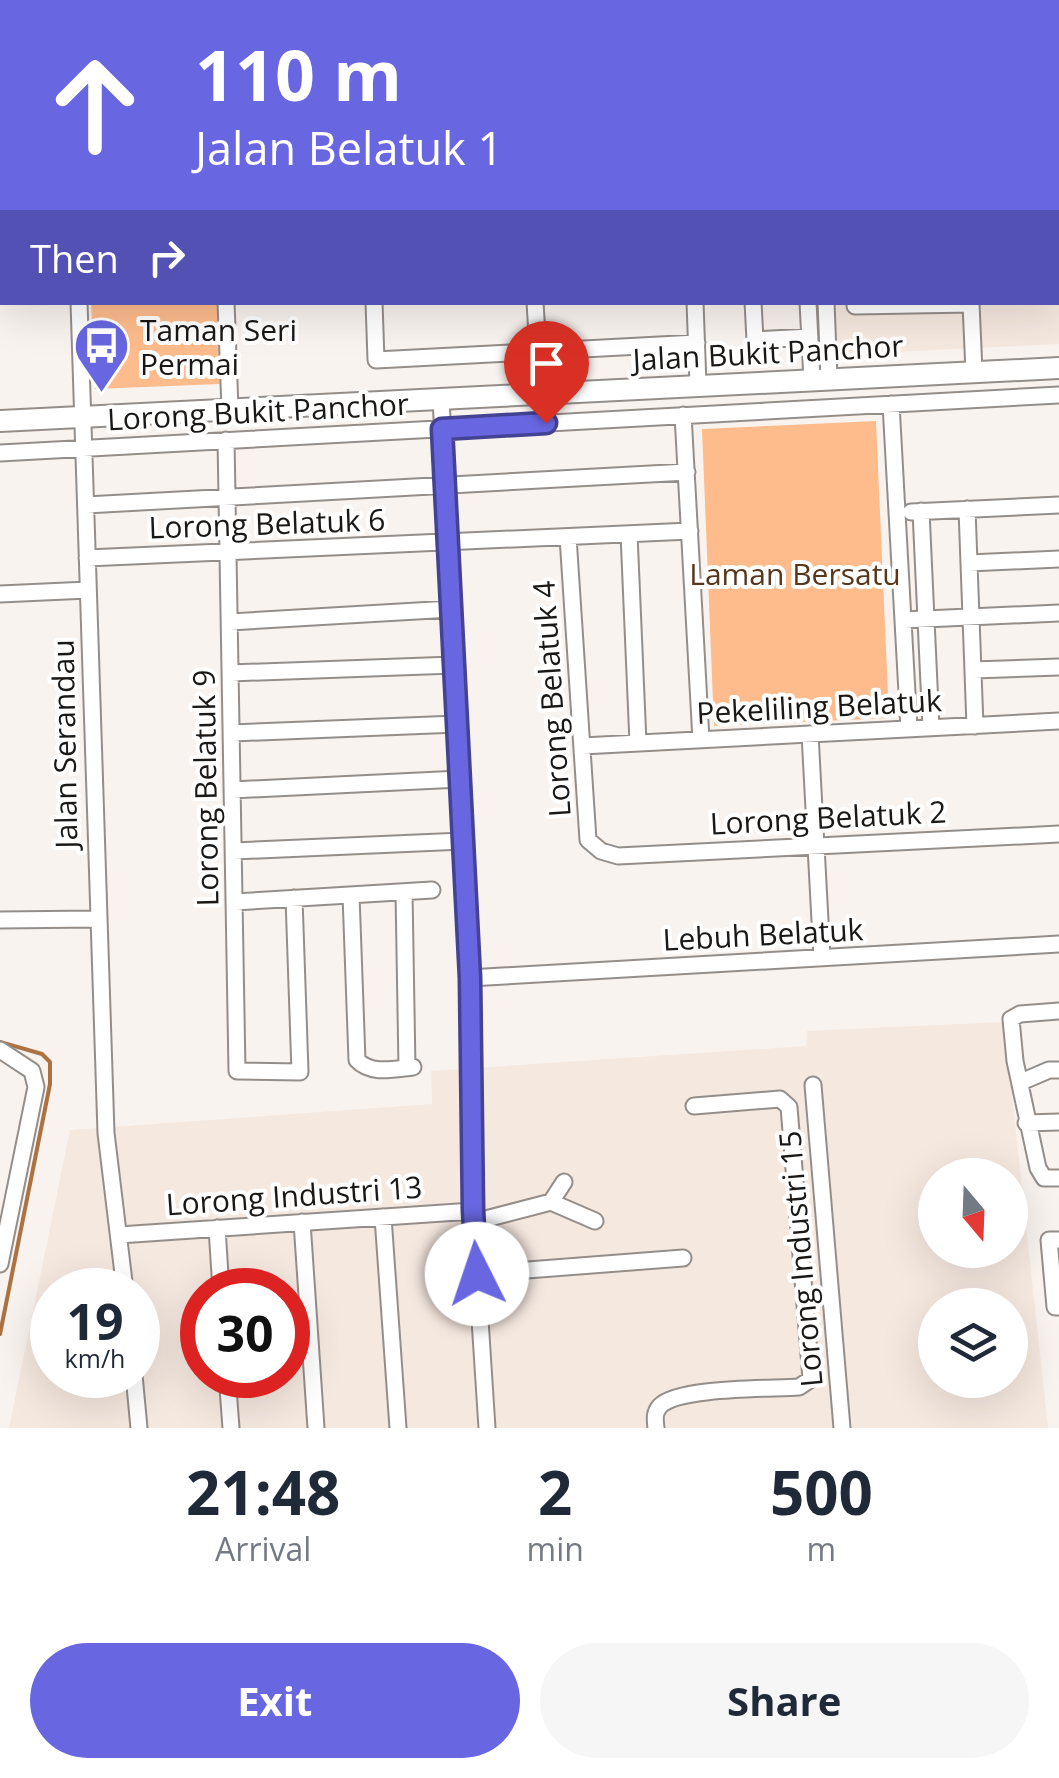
<!DOCTYPE html>
<style>
body{margin:0;font-family:"Open Sans",sans-serif;background:#f6f6f7;color:#1f2937;height:100vh;display:flex;flex-direction:column;font-size:38px;white-space:nowrap}
*{box-sizing:border-box;margin:0}
p{font-size:32px;color:#747a83}
.icon{flex:none;width:55px;height:55px;fill:none;stroke:currentColor;stroke-width:2;stroke-linecap:round;stroke-linejoin:round}
.map{position:relative;height:1428px;overflow:hidden}
.details{display:flex;flex-direction:column;background:#fff;flex:1}
.details>*{flex:none}
.guide{position:absolute;left:0px;top:0px;width:1060px;height:305px;box-shadow:0 10px 40px #0002;background:#6866e0;color:#fff;overflow:hidden}
.needle{width:65px;rotate:161deg}
.tools{position:absolute;left:918px;top:1158px;display:grid;gap:20px}
.tools a{display:grid;place-items:center;width:110px;height:110px;border-radius:50%;background:#fff;box-shadow:0 10px 40px #0002;font-size:50px}
.speed{position:absolute;left:30px;top:1268px;display:flex;gap:20px;font-size:50px;font-weight:700;text-align:center}
.speed>*{display:grid;place-content:center;width:130px;height:130px;border-radius:50%;background:#fff;box-shadow:0 10px 40px #0002;line-height:1}
.speed small{font-size:25px;font-weight:400}
.speed .limit{border:15px solid #d22;background:#fff;color:#111}
.pin{position:absolute;display:grid;place-items:center;width:85px;height:85px;color:#fff;margin:-102px -42px;border-radius:50% 50% 50% 0;rotate:-45deg;box-shadow:0 0 10px #0007}
.pin .icon{rotate:45deg}
.me{position:absolute;width:110px;margin:-55px;rotate:356deg;stroke-linejoin:round;filter:drop-shadow(0 0 8px #0008)}
.turn{display:flex;align-items:center;gap:35px;height:210px;padding:0 30px;font-size:45px}
.turn .icon{width:130px;height:130px;stroke-width:2.5}
.turn b{display:block;font-size:70px;line-height:85px}
.then{display:flex;align-items:center;height:95px;padding:0 30px;background:#0003;gap:20px;font-size:38px}
.eta{display:flex;justify-content:space-evenly;align-items:center;height:170px;text-align:center}
.eta b{font-size:60px;font-weight:700;line-height:70px}
.button{display:flex;gap:20px;margin-top:auto;padding:20px 30px}
.button a{flex:1;height:115px;border-radius:60px;background:#6866e0;color:#fff;font-size:40px;font-weight:700;line-height:115px;text-align:center}
.button a+a{background:#f6f6f7;color:#1f2937}
.map>svg:first-child{display:block}
.built{fill:#f5e8df;fill-rule:evenodd}
.green{fill:#febc8c}
.lines{fill:none;stroke-linecap:round;stroke-linejoin:round}
.stream{stroke:#ac7242;stroke-width:4}
.minor-casing{stroke:#948e8b;stroke-width:19}
.major-casing{stroke:#948e8b;stroke-width:24}
.minor{stroke:#fff;stroke-width:15}
.major{stroke:#fff;stroke-width:20}
.route-casing{stroke:#444292;stroke-width:25}
.route{stroke:#6866e0;stroke-width:18}
.labels{text-anchor:middle;dominant-baseline:central;stroke-width:8;stroke-linejoin:round;paint-order:stroke}
.poi-label{font-size:30px;fill:#1a1816;stroke:#fff;text-anchor:start}
.street-label{font-size:30px;fill:#1a1816;stroke:#fff}
.park-label{font-size:30px;fill:#58361b;stroke:#fff}
</style>
<div class="map">
<svg width="1059" height="1428" viewBox="0 0 1059 1428">
<rect width="100%" height="100%" fill="#f9f3ef"/>
<path class="built" d="M821,0H1059V344L835,355L833,303L1058,302V2Z
M1004,1022L1048,1428H9L70,1130L432,1104L431,1071L806,1046L807,1031ZM935,1175H1010V1250H935ZM52,1290H138V1375H52ZM202,1290H288V1375H202ZM935,1305H1010V1380H935Z"/>
<path class="green" d="M91,303H217L220,384L95,389Z
M876,421L889,718L714,726L702,429Z"/>
<g class="lines">
<path class="stream" d="M0,1042L42,1054L50,1062V1084L0,1334"/>
<defs>
<path id="minor" d="M214,0V2
M346,0V2
M611,0L612,2
M681,0V2
M813,0V2
M64,2L65,0
M739,2H791
M0,57H2
M0,165H2
M79,302L106,1133L125,1290
M226,302L230,409
M374,302L376,360L697,343
M535,302L538,352
M695,302L698,385
M753,302L755,340L810,337
M808,302L812,380
M826,302L829,379
M855,302V306L971,304L974,371
M441,398L469,978L473,1211L487,1428
M891,404L909,729
M683,415L701,740
M226,440L237,1071L300,1072L294,898
M0,453L1059,395
M86,505L687,472
M967,509L975,726
M921,511L931,728
M911,512L1059,505
M629,534L638,743
M568,537L588,840L601,851L618,856L1059,834
M87,558L690,531
M969,563L1059,559
M0,594L88,590
M903,620L1059,613
M230,622L451,609
M973,670L1059,667
M230,673L454,665
M232,733L457,724
M810,734L822,958
M582,746L1059,721
M232,790L460,779
M234,851L463,841
M404,892L407,1068
M351,895L357,1060C371,1075 394,1069 413,1067
M235,902L432,890
M0,920L96,919
M469,978L1059,944
M1059,1011L1020,1014L1011,1019L1015,1061L1038,1168L1044,1178H1059
M0,1050L32,1071L36,1087L0,1264
M1021,1082L1049,1070H1059
M813,1085L842,1428
M1026,1123L1059,1122
M551,1202L564,1182
M383,1217L398,1428
M302,1222L316,1428
M474,1222L551,1202L595,1221
M217,1228L221,1290
M119,1235L473,1211
M1059,1240H1049L1055,1307H1059
M477,1274L683,1258
M134,1375L139,1428
M227,1375L231,1428
M656,1428C655,1419 654,1413 660,1406C678,1387 770,1389 799,1387L811,1379L789,1107L780,1099L694,1106"/>
<path id="major" d="M0,421L1059,368"/>
</defs>
<use href="#minor" class="minor-casing"/>
<use href="#major" class="major-casing"/>
<use href="#minor" class="minor"/>
<use href="#major" class="major"/>
</g>
<g class="lines">
<defs>
<path id="route" d="M477,1274L473,1211L470,978L442,429L546,423"/>
</defs>
<use href="#route" class="route-casing"/>
<use href="#route" class="route"/>
</g>
<defs>
<symbol id="bus-pin" viewBox="-11 -11 22 30"><path d="M0 17L-7.5 6A9.5 9.5 0 1 1 7.5 6Z" fill="#6866e0" stroke="#fff"/><path d="M-5-6H5V4H4V6H2V4H-2V6H-4V4H-5ZM-3.5-4V0h7V-4ZM-3.5 1.2v1.5H-2V1.2ZM2 1.2v1.5H3.5V1.2Z" fill="#fff"/></symbol>
</defs>
<g fill-rule="evenodd">
<use href="#bus-pin" x="70" y="314" width="63" height="86"/>
</g>
<g class="labels">
<g class="poi-label">
<text x="140" y="329">Taman Seri<tspan x="140" dy="34">Permai</tspan></text>
</g>
<g class="street-label">
<text transform="translate(768 352) rotate(-3)">Jalan Bukit Panchor</text>
<text transform="translate(258 411) rotate(-3)">Lorong Bukit Panchor</text>
<text transform="translate(267 523) rotate(-2)">Lorong Belatuk 6</text>
<text transform="translate(551 699) rotate(-94)">Lorong Belatuk 4</text>
<text transform="translate(819 706) rotate(-3)">Pekeliling Belatuk</text>
<text transform="translate(64 744) rotate(-91)">Jalan Serandau</text>
<text transform="translate(205 788) rotate(-91)">Lorong Belatuk 9</text>
<text transform="translate(828 817) rotate(-3)">Lorong Belatuk 2</text>
<text transform="translate(763 934) rotate(-3)">Lebuh Belatuk</text>
<text transform="translate(294 1195) rotate(-4)">Lorong Industri 13</text>
<text transform="translate(800 1259) rotate(-95)">Lorong Industri 15</text>
</g>
<g class="park-label">
<text x="795" y="573">Laman Bersatu</text>
</g>
</g>
</svg>
<div class="tools">
<a><svg class="needle" viewBox="-14 -14 28 28"><path d="M0-13l5 13h-10z" fill="#e53935"/><path d="M0 13l5-13h-10z" fill="#747a83"/></svg></a>
<a><svg class="icon" aria-label="layers" viewBox="0 0 24 24"><path d="M12 4l9 5-9 5-9-5zM3 14l9 5 9-5"/></svg></a>
</div>
<div class="speed"><div>19<small>km/h</small></div><div class="limit">30</div></div>
<div class="pin" style="left:546px;top:423px;background:#d93025"><svg class="icon" aria-label="arrive" viewBox="0 0 24 24"><path d="M6 21V4h12l-3 4 3 4H6"/></svg></div>
<svg class="me" style="left:477px;top:1274px" viewBox="-20 -20 40 40"><circle r="19" fill="#fff"/><path d="M0-13L10 11 0 6-10 11z" fill="#6866e0"/></svg>
<div class="guide">
<div class="turn"><svg class="icon" aria-label="ahead" viewBox="0 0 24 24"><path d="M12 20V5M6 11l6-6 6 6"/></svg><div><b>110 m</b>Jalan Belatuk 1</div></div>
<div class="then">Then<svg class="icon" aria-label="right" viewBox="0 0 24 24"><path d="M7 20v-9h11M14 6l5 5-5 5"/></svg></div>
</div>
</div>
<section class="details">
<div class="eta">
<div><b>21:48</b><p>Arrival</p></div>
<div><b>2</b><p>min</p></div>
<div><b>500</b><p>m</p></div>
</div>
<div class="button"><a>Exit</a><a>Share</a></div>
</section>
